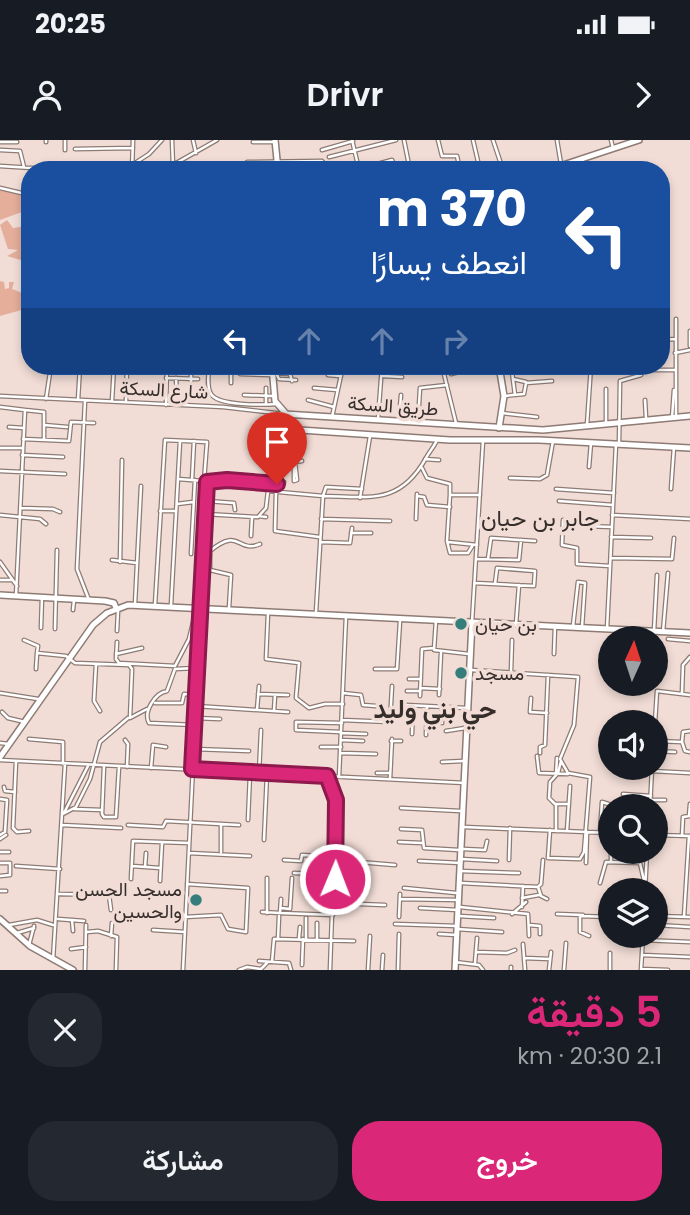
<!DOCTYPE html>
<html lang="ar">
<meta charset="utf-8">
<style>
body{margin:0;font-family:Poppins,Vazirmatn,sans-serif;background:#242831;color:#f1f3f6;direction:rtl;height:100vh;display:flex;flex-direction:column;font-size:26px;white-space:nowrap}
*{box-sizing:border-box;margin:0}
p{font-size:23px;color:#9ea1a6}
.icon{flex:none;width:38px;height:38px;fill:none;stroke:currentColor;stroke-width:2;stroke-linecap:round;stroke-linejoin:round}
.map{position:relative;height:830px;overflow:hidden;direction:ltr}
.sheet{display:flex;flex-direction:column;background:#171b24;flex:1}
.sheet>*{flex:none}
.guide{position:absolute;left:21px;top:21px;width:649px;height:214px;border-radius:28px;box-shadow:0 4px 10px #0003;direction:rtl;background:#1a4fa0;color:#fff;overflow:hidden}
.needle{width:46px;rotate:3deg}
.fabs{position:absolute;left:598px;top:486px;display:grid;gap:14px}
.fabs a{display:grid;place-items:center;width:70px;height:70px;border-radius:50%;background:#171b24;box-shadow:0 4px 10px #0003;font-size:35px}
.pin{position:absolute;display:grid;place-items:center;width:60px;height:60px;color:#fff;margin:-72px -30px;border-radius:50% 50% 50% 0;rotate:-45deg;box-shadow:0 0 7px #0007}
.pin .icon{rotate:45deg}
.me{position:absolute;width:77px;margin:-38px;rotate:1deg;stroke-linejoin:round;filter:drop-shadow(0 0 5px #0008)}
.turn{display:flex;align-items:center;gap:24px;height:147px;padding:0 28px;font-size:32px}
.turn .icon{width:91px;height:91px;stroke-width:2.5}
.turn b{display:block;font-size:49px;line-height:60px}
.lanes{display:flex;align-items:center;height:66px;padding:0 28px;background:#0003;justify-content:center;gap:35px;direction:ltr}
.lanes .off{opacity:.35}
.round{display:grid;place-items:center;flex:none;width:74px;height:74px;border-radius:28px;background:#242831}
.headline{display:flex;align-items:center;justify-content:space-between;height:119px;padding:0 28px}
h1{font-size:42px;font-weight:600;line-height:52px;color:#db2777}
.action{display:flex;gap:14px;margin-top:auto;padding:14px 28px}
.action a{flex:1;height:80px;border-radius:28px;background:#db2777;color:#fff;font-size:28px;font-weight:600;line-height:80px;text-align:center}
.action a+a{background:#242831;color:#f1f3f6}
.status{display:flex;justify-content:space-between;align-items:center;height:49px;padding:0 35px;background:#171b24;direction:ltr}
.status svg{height:19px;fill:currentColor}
header{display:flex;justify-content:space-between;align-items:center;height:91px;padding:0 28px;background:#171b24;font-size:32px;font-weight:600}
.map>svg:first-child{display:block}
.green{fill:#e4ae9b}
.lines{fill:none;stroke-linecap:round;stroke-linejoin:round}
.street-casing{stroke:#8d7b74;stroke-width:5}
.secondary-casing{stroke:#8d7b74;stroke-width:8}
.street{stroke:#fff;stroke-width:2.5}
.secondary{stroke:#fff;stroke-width:5}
.route-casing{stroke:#8e194d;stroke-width:18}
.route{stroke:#db2777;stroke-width:12}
.poi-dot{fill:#357e7c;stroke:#f2ddd6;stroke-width:2.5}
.labels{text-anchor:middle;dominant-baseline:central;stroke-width:7;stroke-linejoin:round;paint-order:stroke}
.street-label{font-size:19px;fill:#352e2b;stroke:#f2ddd6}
.poi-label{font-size:19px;fill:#352e2b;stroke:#f2ddd6;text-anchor:start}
.quarter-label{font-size:23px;fill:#352e2b;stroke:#f2ddd6}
.district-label{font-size:26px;font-weight:bold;fill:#352e2b;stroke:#f2ddd6}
</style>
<div class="status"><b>20:25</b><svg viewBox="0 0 49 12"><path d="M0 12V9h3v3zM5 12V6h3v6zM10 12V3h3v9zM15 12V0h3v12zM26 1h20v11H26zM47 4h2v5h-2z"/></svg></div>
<header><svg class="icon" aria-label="forward" viewBox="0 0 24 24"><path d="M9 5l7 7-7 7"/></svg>Drivr<svg class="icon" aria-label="person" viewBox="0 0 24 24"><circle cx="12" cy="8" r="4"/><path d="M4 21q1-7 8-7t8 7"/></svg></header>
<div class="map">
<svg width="690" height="830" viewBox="0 0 690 830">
<rect width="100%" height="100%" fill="#f2ddd6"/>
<path class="green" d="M0,48L30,57V69L0,80Z
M27,79L30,80V121L27,122L7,116L18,110L8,109L0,85L7,80L13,88L27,86L24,84Z
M30,139V154L25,169L0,176V141L4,142L5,149L9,148V142H14L12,149L25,154L28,150L24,144Z"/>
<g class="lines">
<defs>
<path id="street" d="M172,0L173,26
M193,0L196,13
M352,0L357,21
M404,0L410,30
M438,0L442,16H457L460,30
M473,0L480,30
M493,0L503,30
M557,0L561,24
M611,0L613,8
M0,2H17
M46,2V0
M253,2H276
M75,9L133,8
M0,10L20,11L24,27
M65,10V0
M322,10L353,1
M329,17L396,0
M582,19L584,30
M247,22L322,21L329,30
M132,25L149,14L162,0
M0,26L48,29
M370,26L392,20L396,30
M174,29L180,30
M132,30L133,0
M164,30L217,0
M436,30L459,24
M0,48L30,55
M690,191V206
M662,200L675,199
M675,213L690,210
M209,226C209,234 206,246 211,254C218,266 263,265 277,264
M359,226L361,230H383
M442,226L456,283
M505,226L512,232L515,255
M655,230H675
M405,231L431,226
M274,233L290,234L292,241
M276,233L279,239L296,240
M240,234L271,235
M451,234L484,226
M328,235L340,236
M383,236L402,237
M166,238L198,239
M176,238L177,257
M513,239L526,242
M231,243V230L242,226
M314,248L337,250
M191,249V231
M244,255L273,256
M0,256L223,267L284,274
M504,256L524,254L526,243L552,241
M46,259L51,226
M78,260L80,226
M308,260L334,267
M645,260L646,278
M85,261L77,429L89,460
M112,261L114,226
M126,262L127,226
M266,264V248
M166,265L167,226
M0,267L25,270L16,456
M25,270L44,272V300
M502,273L537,277
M332,277L343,226
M672,278L674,250
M676,278V179
M378,279L382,226
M399,279L401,255
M418,281L420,248L447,245
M606,282V249
M44,285L67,287
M587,285L591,226
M9,287L24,288
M287,289L294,296V341L297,340L295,322L302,321
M23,299L69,301L71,282L94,283
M619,305L620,241L641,235
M0,308H23
M288,310L289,291
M22,315L63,317
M267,316L284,317
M425,319L439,320
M589,327L591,303
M422,328L427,338L450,344V355H480
M0,331L65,334
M284,334L286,290L292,282
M510,338L540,339L547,335L553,301
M192,340L194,301
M207,342L248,346
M556,349L614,353
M671,349L674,307
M276,352L275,391L319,397
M450,355L447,401L450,413H468L473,405
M417,356L424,357L427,365L450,367
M360,358L370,296
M207,361L234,363L235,370
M559,361L613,365
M177,364L193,362
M21,368L53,369L60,372
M160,371H176
M206,374L258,377L266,368L268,351L323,356L326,347L362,349
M0,375L40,379L46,384
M612,375L690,379
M259,376L266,377
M321,379L390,381
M416,379L417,354
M563,380L562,405L577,408V424L610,426
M585,386L612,387
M351,393H371
M251,396L252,377
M611,397L651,398
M320,402L350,403L352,388
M448,402L477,405
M191,414L195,340
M611,418L672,419L674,398
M477,419L519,420L521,400
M488,419L491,398L535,401
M112,420L137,423
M0,422L17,446
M120,422L122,320
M0,440H12
M475,443L534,446L535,431L497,428L495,444
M135,464L141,346
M155,465L165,300L207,302L204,341L178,339
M171,465L180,301
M229,468L231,435L210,430V411C240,386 237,414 260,404
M73,470L74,460
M316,472L323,356C370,357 400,365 426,318C429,312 434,307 437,300
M268,473L266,519L299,523L296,558L309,568L325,564H343
M436,480L434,510L469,514
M472,482L483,301
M516,484L519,445
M573,486L578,442L585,443L582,487
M41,488L42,457
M55,489L57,410
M607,489L616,304
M117,491L118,471
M654,491L657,435
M663,492L668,433
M668,499L690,501
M24,500L38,506L37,513L66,516L75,523L129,525L132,529L130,578L147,569
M117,502L116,519L119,523L175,526L189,499L196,470
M116,514L142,508
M554,514L555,486
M96,524L94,561L100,571
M36,529L37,513
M375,529H397L400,481
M471,530L578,537L574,585L560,619L568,633L590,637L584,712L580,719L548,718L550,690
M511,532L512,500
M409,539H419
M420,548L440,549
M407,551H420
M0,553L38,559
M343,553L361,555L363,565L376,566
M682,553L683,525L690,517
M258,554L288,555
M439,555L441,513
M420,556L422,509L434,508
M531,558L530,572L547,573
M155,563H182L184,554L196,555
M406,565L466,568
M196,566L288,572
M257,570L259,546
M274,571L275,555
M2,572L8,578L25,582
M195,578L220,579
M342,580L390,582L392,546
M442,583V568
M655,583L657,551L690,555
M194,585L149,583C143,572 155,553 167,551L175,529L197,528
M446,591L465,588
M340,592L296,590V582L342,583
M341,593L366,594
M412,594L413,566
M426,595L427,567
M29,599L63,602V624
M125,600L128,604L127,627
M341,600L363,601
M391,601H401
M656,601L682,602L683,592L690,591
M682,602L685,611L690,612
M0,603L9,604
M321,607H341
M194,609L249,611
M656,611L675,612
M340,613L376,614
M540,613V607L545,605L548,535
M537,616L539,633L568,634
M0,620L465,643
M16,622L13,688L17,692L29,691
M442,622L463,621
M104,626L102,674L104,677H116L119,627
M151,628L153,605L166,607
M652,631L690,633
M259,633L261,590
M377,633H390
M556,634L557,618
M327,636L336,660L330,830
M339,637L346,476
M390,639L392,599
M4,647L5,651L15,652
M623,654L651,656
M0,659L7,660L5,692L0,695
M650,660H665
M555,664H569
M650,667L652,628
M401,668L460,671
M74,669L102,670
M64,673L88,626
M63,674L76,667L90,639L100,602L128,578
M689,676L690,664
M248,680L250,634
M62,685L121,688
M128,685L163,687L166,681L239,685
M464,687L611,693
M401,689L422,690L424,708L459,710
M556,691V665L549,658L550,642L558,633L561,621
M567,691L570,646
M600,692L602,662L618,667
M656,695L690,696
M682,696L683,677L690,676
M0,699L6,695
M264,700L267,634
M399,702L422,703
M463,709L485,710L487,701
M0,712H9
M221,712V684
M189,713L250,716
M461,719L497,721
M284,720L301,721L302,715L335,717
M335,720L395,725
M509,720L510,688
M543,720L541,744L538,747L541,756L547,759
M419,721L461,723
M611,722V712
M0,723H10V735L0,736
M586,723L587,692
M16,726L60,729
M132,726L160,728
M145,727L146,713
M460,731L519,733
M294,733L335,735
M131,739L133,701L189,703
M335,739L359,741
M160,741L162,703
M461,743L538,747
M600,743L606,722L640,723L645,745
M404,748L456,753
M0,751H6
M645,751L647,712
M59,754L109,755L111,770
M522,758L539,755
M281,759L280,773L333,775
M400,759L459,760
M333,763L385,765
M460,767L528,774L529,796
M522,767L523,746
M281,768L290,769L292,738
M420,768L458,770
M262,772L280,773
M151,773L185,775
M267,773V738
M512,774L526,762
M557,774L583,775
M459,776L494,778
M656,776L690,777
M185,777L221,775L228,789L246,792L248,748L187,744
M399,777L400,754
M684,777L689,696
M58,779L84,781
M72,780L73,791
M395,784L457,786
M9,785L37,780L53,785
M529,785L540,786V794
M656,785L690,787
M457,789L502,792
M153,790L185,792
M87,792L98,791L117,797L116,830
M17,793L34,788
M439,794L457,795
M111,796L112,783
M589,796L580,792V776L611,777
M619,796L620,801L642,802
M299,798L300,787
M278,799L279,776
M306,799V778
M317,799V783
M642,800L690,802
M523,804L525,830
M29,805L34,786
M71,809L86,807
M476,812L507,813L515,810
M610,813V830
M642,815L690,817
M524,818L550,819
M53,820L65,624
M259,821L289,823L291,830
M272,822L274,799L354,801
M455,822L479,825L483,830
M475,823L477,798
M302,825L303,799
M641,829L668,830
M85,830L86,785
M183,830L207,342H284
M239,830L247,827L261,829L267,823
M368,830L370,796
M382,830L383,815
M398,830L399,794
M511,830V827
M549,830L551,812
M564,830L566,803
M641,830L643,796"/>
<path id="secondary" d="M275,0L278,30
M548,30L639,0
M272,226L275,261L300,290L450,300H539L690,308
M284,274L543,290L690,276
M499,288L504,256L499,226
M0,455L105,461L114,463L116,468
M0,617L93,485L107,473L128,465L690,493
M0,779L30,806L73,830
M455,830L472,482"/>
</defs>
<use href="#street" class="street-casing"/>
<use href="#secondary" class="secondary-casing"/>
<use href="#street" class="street"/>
<use href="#secondary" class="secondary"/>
</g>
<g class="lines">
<defs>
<path id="route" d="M277,344L227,340L207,342L192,629L327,636L336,660L335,739"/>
</defs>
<use href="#route" class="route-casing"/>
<use href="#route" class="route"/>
</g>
<g class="poi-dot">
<circle cx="461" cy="484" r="7"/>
<circle cx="461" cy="533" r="7"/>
<circle cx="196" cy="760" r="7"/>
</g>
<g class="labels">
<g class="street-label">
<text transform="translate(164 250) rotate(3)">شارع السكة</text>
<text transform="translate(393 266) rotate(4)">طريق السكة</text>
</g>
<g class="poi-label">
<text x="475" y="484">بن حيان</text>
<text x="475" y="533">مسجد</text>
<text x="182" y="749" text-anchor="end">مسجد الحسن<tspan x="182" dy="22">والحسين</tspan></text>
</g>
<g class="quarter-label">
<text x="540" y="378">جابر بن حيان</text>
</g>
<g class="district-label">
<text x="435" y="569">حي بني وليد</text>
</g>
</g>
</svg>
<div class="fabs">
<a><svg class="needle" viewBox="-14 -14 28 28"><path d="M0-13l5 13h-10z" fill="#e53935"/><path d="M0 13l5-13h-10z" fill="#9ea1a6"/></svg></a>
<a><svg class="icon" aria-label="sound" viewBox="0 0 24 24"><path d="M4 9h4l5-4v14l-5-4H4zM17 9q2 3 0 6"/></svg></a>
<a><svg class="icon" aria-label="search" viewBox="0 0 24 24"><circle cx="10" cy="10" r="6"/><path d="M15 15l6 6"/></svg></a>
<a><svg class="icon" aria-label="layers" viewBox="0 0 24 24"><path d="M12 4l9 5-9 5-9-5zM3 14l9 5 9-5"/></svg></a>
</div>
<div class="pin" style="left:277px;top:344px;background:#d93025"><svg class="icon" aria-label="arrive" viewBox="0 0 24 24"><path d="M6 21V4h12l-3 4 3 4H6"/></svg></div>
<svg class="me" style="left:335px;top:739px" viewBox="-20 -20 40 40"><circle r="17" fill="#db2777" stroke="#fff" stroke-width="3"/><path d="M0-11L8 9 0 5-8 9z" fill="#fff"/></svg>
<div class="guide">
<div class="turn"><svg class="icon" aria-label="left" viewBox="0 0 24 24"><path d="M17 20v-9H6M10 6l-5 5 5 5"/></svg><div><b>370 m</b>انعطف يسارًا</div></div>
<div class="lanes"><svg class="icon" aria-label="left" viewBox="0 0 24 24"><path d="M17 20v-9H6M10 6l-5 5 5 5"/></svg><svg class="icon off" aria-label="ahead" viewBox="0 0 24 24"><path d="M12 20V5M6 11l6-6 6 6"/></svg><svg class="icon off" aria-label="ahead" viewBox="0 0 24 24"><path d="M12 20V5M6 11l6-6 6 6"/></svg><svg class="icon off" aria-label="right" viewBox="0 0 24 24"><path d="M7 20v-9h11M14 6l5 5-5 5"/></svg></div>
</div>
</div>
<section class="sheet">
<div class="headline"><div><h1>5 دقيقة</h1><p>2.1 km · 20:30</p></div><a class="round"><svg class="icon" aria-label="close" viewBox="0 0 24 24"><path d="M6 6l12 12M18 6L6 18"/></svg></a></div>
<div class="action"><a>خروج</a><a>مشاركة</a></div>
</section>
